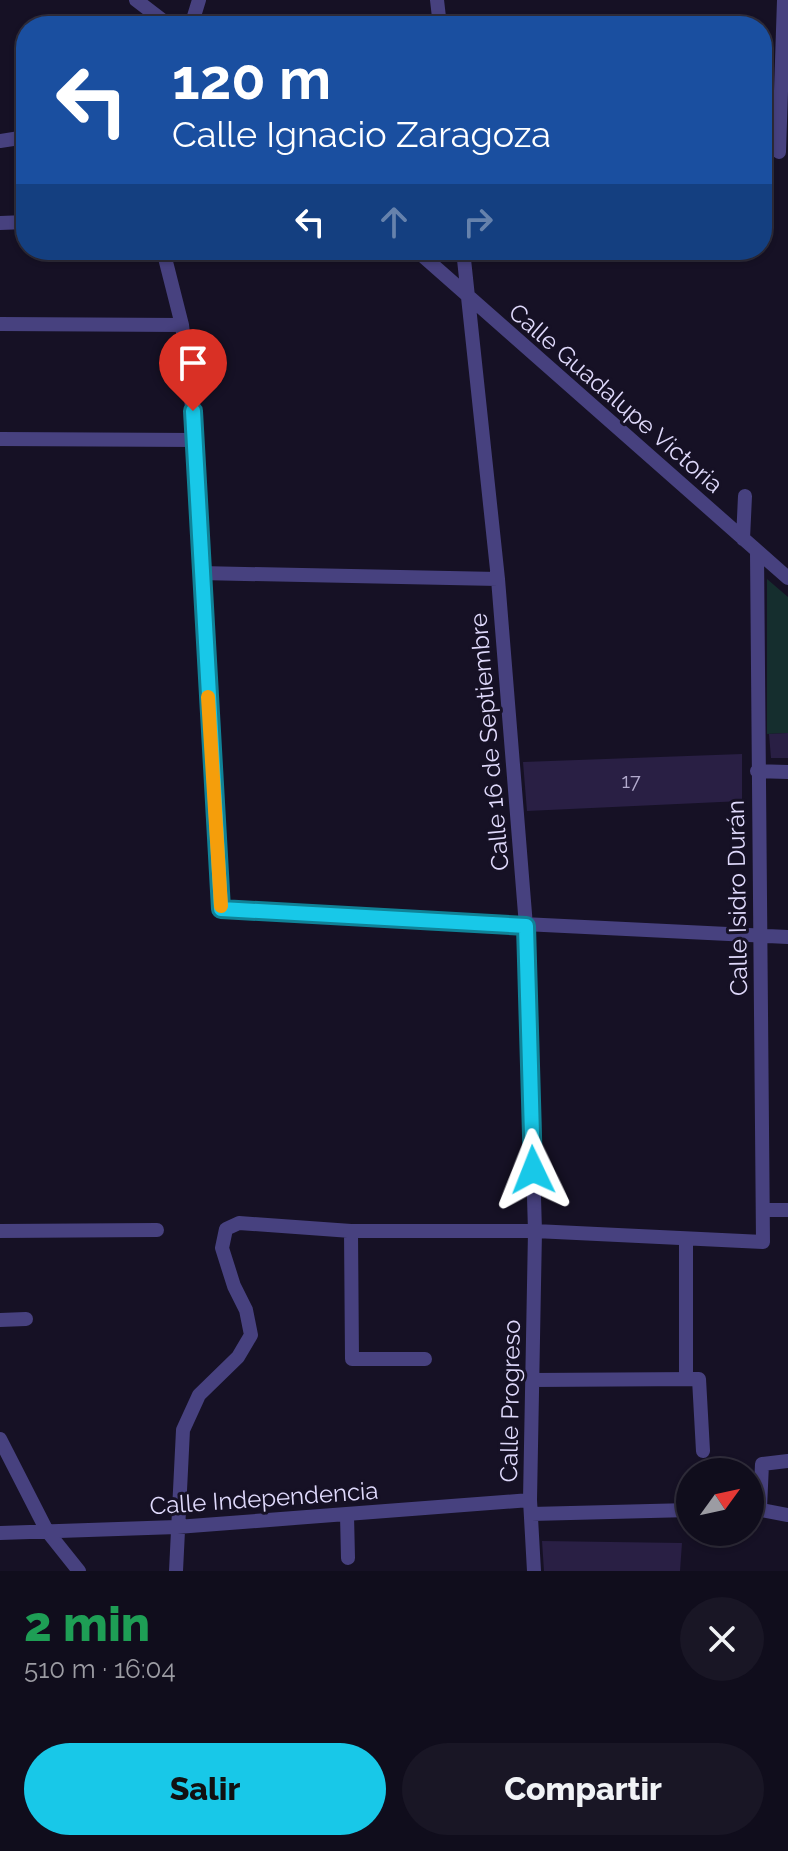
<!DOCTYPE html>
<html lang="es">
<meta charset="utf-8">
<style>
body{margin:0;font-family:Raleway,sans-serif;background:#191625;color:#f1f3f6;height:100vh;display:flex;flex-direction:column;font-size:30px;white-space:nowrap}
*{box-sizing:border-box;margin:0}
p{font-size:26px;color:#9c9ca3}
.icon{flex:none;width:44px;height:44px;fill:none;stroke:currentColor;stroke-width:2;stroke-linecap:round;stroke-linejoin:round}
.map{position:relative;height:1571px;overflow:hidden}
.drawer{display:flex;flex-direction:column;background:#100d1c;flex:1}
.drawer>*{flex:none}
.guide{position:absolute;left:16px;top:16px;width:756px;height:244px;border-radius:32px;box-shadow:0 2px 6px #0004,0 0 0 2px #302d3b;background:#1a4fa0;color:#fff;overflow:hidden}
.needle{width:52px;rotate:57deg}
.buttons{position:absolute;left:676px;top:1458px;display:grid;gap:16px}
.buttons a{display:grid;place-items:center;width:88px;height:88px;border-radius:50%;background:#100d1c;box-shadow:0 2px 6px #0004,0 0 0 2px #302d3b;font-size:40px}
.pin{position:absolute;display:grid;place-items:center;width:68px;height:68px;color:#fff;margin:-82px -34px;border-radius:50% 50% 50% 0;rotate:-45deg;box-shadow:0 0 8px #0007}
.pin .icon{rotate:45deg}
.me{position:absolute;width:88px;margin:-44px;rotate:358deg;stroke-linejoin:round;filter:drop-shadow(0 0 6px #0008)}
.turn{display:flex;align-items:center;gap:28px;height:168px;padding:0 24px;font-size:36px}
.turn .icon{width:104px;height:104px;stroke-width:2.5}
.turn b{display:block;font-size:56px;line-height:68px}
.lanes{display:flex;align-items:center;height:76px;padding:0 24px;background:#0003;justify-content:center;gap:40px;direction:ltr}
.lanes .off{opacity:.35}
.round{display:grid;place-items:center;flex:none;width:84px;height:84px;border-radius:42px;background:#191625}
.headline{display:flex;align-items:center;justify-content:space-between;height:136px;padding:0 24px}
h1{font-size:48px;font-weight:800;line-height:60px;color:#1e9e55}
.primary-button{display:flex;gap:16px;margin-top:auto;padding:16px 24px}
.primary-button a{flex:1;height:92px;border-radius:48px;background:#18c8e8;color:#111;font-size:32px;font-weight:800;line-height:92px;text-align:center}
.primary-button a+a{background:#191625;color:#f1f3f6}
.map>svg:first-child{display:block}
.green{fill:#152e2e}
.building{fill:#291f44}
.lines{fill:none;stroke-linecap:round;stroke-linejoin:round}
.minor{stroke:#47417f;stroke-width:14}
.route-casing{stroke:#108297;stroke-width:20}
.route{stroke:#18c8e8;stroke-width:14}
.slow{stroke:#f59e0b;stroke-width:14}
.labels{text-anchor:middle;dominant-baseline:central;stroke-width:6;stroke-linejoin:round;paint-order:stroke}
.number-label{font-size:20px;fill:#b2aacd}
.street-label{font-size:24px;fill:#dfd9fb;stroke:#161125}
</style>
<div class="map">
<svg width="788" height="1571" viewBox="0 0 788 1571">
<rect width="100%" height="100%" fill="#161125"/>
<path class="green" d="M767,579L788,597V733L767,734Z"/>
<path class="building" d="M788,733V758H771L769,734Z
M742,754V801L527,811L523,762Z
M542,1541L682,1543L680,1571H544Z"/>
<g class="lines">
<path class="minor" d="M136,0L170,26
M437,0L440,26
M191,26L199,0
M0,141L26,137
M779,152L784,0
M0,223L26,222
M163,250L182,325L196,440L200,573L221,909L788,937
M416,250L788,578
M463,250L498,579L526,926L535,1231L530,1500L534,1571
M0,324L182,325
M0,439L196,440
M743,539L745,496
M200,573L498,579
M757,771L788,772
M764,1210H788
M0,1231L157,1230
M351,1231L352,1359H425
M686,1240V1378
M0,1320L26,1319
M532,1380L699,1379L703,1451
M0,1439L47,1531L79,1571
M750,1508L788,1515
M760,1508L762,1464L788,1461
M531,1514L690,1510
M347,1515L348,1558
M0,1533L177,1527L530,1500
M176,1571L183,1430L199,1395L238,1357L251,1335L246,1310L234,1286L222,1248L226,1229L239,1223L351,1231H535L763,1242L757,553"/>
</g>
<g class="lines">
<defs>
<path id="route" d="M193,411L221,909L526,926L533,1170"/>
</defs>
<use href="#route" class="route-casing"/>
<use href="#route" class="route"/>
<path class="slow" d="M208,697L221,906"/>
</g>
<g class="labels">
<g class="number-label">
<text x="631" y="781">17</text>
</g>
<g class="street-label">
<text transform="translate(616 398) rotate(41)">Calle Guadalupe Victoria</text>
<text transform="translate(489 742) rotate(-95)">Calle 16 de Septiembre</text>
<text transform="translate(737 898) rotate(-91)">Calle Isidro Durán</text>
<text transform="translate(510 1401) rotate(-89)">Calle Progreso</text>
<text transform="translate(264 1498) rotate(-4)">Calle Independencia</text>
</g>
</g>
</svg>
<div class="buttons">
<a><svg class="needle" viewBox="-14 -14 28 28"><path d="M0-13l5 13h-10z" fill="#e53935"/><path d="M0 13l5-13h-10z" fill="#9c9ca3"/></svg></a>
</div>
<div class="pin" style="left:193px;top:411px;background:#d93025"><svg class="icon" aria-label="arrive" viewBox="0 0 24 24"><path d="M6 21V4h12l-3 4 3 4H6"/></svg></div>
<svg class="me" style="left:533px;top:1170px" viewBox="-20 -20 40 40"><path d="M0-17L14 15 0 8-14 15z" fill="#18c8e8" stroke="#fff" stroke-width="4"/></svg>
<div class="guide">
<div class="turn"><svg class="icon" aria-label="left" viewBox="0 0 24 24"><path d="M17 20v-9H6M10 6l-5 5 5 5"/></svg><div><b>120 m</b>Calle Ignacio Zaragoza</div></div>
<div class="lanes"><svg class="icon" aria-label="left" viewBox="0 0 24 24"><path d="M17 20v-9H6M10 6l-5 5 5 5"/></svg><svg class="icon off" aria-label="ahead" viewBox="0 0 24 24"><path d="M12 20V5M6 11l6-6 6 6"/></svg><svg class="icon off" aria-label="right" viewBox="0 0 24 24"><path d="M7 20v-9h11M14 6l5 5-5 5"/></svg></div>
</div>
</div>
<section class="drawer">
<div class="headline"><div><h1>2 min</h1><p>510 m · 16:04</p></div><a class="round"><svg class="icon" aria-label="close" viewBox="0 0 24 24"><path d="M6 6l12 12M18 6L6 18"/></svg></a></div>
<div class="primary-button"><a>Salir</a><a>Compartir</a></div>
</section>
